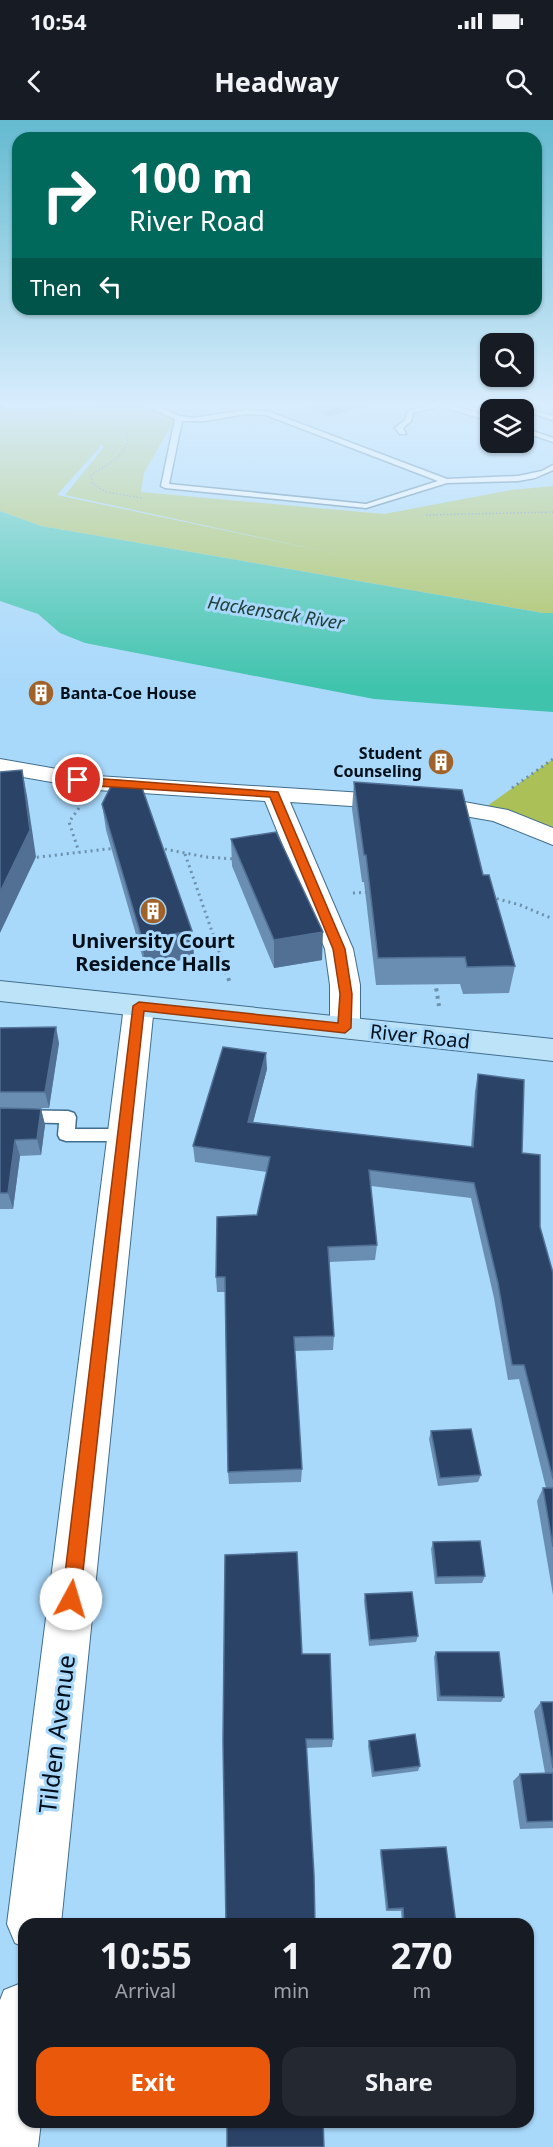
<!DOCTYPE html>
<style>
body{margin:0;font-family:"Noto Sans",sans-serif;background:#242831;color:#f1f3f6;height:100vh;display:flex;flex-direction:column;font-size:22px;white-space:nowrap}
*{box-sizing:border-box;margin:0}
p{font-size:20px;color:#9ea1a6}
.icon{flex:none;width:33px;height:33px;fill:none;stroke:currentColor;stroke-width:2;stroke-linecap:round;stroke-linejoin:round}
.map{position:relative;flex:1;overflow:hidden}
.side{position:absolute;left:18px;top:1798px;width:516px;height:210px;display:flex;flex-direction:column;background:#171b24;border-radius:18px;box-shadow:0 2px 4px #0004}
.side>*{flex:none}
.top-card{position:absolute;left:12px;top:12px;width:530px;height:183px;border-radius:18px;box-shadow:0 2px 4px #0004;background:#00695c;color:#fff;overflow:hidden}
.fabs{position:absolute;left:480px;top:213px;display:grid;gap:12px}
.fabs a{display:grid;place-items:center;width:54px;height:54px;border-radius:12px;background:#171b24;box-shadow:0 2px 4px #0004;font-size:30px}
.pin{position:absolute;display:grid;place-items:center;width:51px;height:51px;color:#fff;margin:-26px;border:3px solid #fff;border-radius:50%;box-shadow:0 2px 6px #0007}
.me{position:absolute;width:66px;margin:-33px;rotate:6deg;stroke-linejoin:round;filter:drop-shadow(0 0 4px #0008)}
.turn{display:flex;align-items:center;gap:21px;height:126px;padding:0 18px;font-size:27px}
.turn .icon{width:78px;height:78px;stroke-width:2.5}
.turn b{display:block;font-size:42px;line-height:51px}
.then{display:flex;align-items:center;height:57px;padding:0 18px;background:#0003;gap:12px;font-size:22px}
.eta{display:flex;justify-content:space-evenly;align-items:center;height:102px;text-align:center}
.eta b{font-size:36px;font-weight:700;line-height:42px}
.primary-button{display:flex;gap:12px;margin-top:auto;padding:12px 18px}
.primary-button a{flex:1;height:69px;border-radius:18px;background:#ea580c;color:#fff;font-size:24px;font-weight:700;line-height:69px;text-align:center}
.primary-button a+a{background:#242831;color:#f1f3f6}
.status{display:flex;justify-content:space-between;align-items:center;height:42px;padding:0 30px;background:#171b24;direction:ltr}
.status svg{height:16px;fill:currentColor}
header{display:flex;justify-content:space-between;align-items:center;height:78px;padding:0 18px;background:#171b24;font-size:27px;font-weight:700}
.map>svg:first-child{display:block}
.green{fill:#abc158;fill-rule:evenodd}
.water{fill:#3fc3ad}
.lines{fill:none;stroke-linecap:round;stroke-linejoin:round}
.lane-casing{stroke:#416e8d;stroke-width:3}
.street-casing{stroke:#416e8d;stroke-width:2}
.secondary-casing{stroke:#416e8d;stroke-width:2}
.path-far2{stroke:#6d91ab;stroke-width:1.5;stroke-dasharray:1.5 2;stroke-linecap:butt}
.path-far1{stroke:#6d91ab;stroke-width:3;stroke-dasharray:2 4;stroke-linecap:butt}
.path{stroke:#6d91ab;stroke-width:4;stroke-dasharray:3 4.5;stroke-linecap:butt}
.lane{fill:#fff;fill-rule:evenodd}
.street{fill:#fff;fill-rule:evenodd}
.secondary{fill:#bde3f8;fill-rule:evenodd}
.wall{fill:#6a8eb1}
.shaded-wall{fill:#517094}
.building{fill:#2c4368;stroke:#517094;stroke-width:1.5}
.route{fill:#ea580c;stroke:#983908;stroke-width:1.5}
.labels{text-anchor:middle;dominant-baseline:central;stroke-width:6;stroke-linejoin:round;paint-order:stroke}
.far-poi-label{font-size:16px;font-weight:bold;fill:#000f1a;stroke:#a8d8fa;text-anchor:start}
.far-water-label{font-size:18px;font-style:italic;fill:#233f39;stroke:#a8d8fa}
.poi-label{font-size:20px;font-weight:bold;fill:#000f1a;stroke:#a8d8fa}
.street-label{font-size:20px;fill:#000f1a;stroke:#a8d8fa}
.near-street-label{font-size:24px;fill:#000f1a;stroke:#a8d8fa}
</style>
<div class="status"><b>10:54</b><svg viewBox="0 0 49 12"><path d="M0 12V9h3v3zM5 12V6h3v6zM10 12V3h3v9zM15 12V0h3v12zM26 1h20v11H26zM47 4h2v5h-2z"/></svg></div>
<header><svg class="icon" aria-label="back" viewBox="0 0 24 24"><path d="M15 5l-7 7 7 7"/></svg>Headway<svg class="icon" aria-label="search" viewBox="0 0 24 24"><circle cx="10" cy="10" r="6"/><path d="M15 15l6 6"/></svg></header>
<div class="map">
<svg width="553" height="2027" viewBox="0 0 553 2027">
<rect width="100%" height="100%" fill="#a8d8fa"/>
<path class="green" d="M0,284H128L175,299L144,353L141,372L384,394L511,370L553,366V493H543L41,406L0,391ZM99,324L104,327L65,375L337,434L57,375L100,327Z
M553,639V717L479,692Z"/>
<path class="water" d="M0,391L41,406L543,493H553V592L374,579L85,523L60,513L38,494L0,481Z"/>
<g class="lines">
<defs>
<path id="lane" d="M4,284H152L179,296L193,298L246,290L267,291L447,359L518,356L542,351L553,345V350L535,358L518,361L447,363L366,388L165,368L161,366L175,299L144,285L6,288L3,286ZM246,294L266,295L438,361L366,384L169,364L182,301H204Z
M432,284H448L490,297V301L440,286L413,293L411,301L403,308L406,314H400L395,308L405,300L408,291Z
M504,284H513L553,296V300Z
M524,308L553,318V322L524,312Z
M0,990L68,991L74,993L76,997L75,1009H124L130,1011L132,1015L130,1019L124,1021H66L60,1019L58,1015L59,1003L0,1002Z"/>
<path id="street" d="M0,639L97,656L442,678L508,690L553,708V725L493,701L442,692L290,682L353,829L360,865V908L356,915L345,918L334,915L330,908V865L325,829L265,681L97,670L0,653Z
M139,876L149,879L154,886L61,1804H24V1827L15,1823L7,1804L124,886L129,879Z
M24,1862V2002H41L38,2027H0V1880L4,1870Z"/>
<path id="secondary" d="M0,861L553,919V941L0,881Z"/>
</defs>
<use href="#lane" class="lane-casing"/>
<use href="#street" class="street-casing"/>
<use href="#secondary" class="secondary-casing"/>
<path class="path-far2" d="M124,306C137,332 109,343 91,355L92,363L106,372L142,378
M426,395L553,392"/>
<path class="path-far1" d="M512,668L553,639
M79,688L69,702L79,732
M159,728L206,737L235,739
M185,734L224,846
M31,738L116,728
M353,773L370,772
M491,777L520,785L553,799"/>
<path class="path" d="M223,844L230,863
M435,861L439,886"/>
<use href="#lane" class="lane"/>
<use href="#street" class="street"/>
<use href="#secondary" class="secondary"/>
</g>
<path class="wall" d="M296,284H374L330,296Z
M354,662L483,755L515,846L509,873L463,874L460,864L376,865L364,762H362L352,689Z
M102,684L192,811L194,838L145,846L106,710Z
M231,719L322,840L274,848L232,746Z
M0,908L59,923L49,988H0Z
M267,949L253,1002L471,1027L475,971L478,954L522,1033L540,1107L553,1153V1475L537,1381L543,1368H546L519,1259L508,1260L494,1178L471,1078L371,1066L377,1125L375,1140L329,1142L334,1216L333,1230L295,1231L302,1349L301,1362L229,1364L228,1352L225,1172H217L216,1157L257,1095L267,1052L195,1042L193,1026Z
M0,988L41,989L45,1005L41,1035L20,1036L13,1089H0Z
M431,1311L481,1355L478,1362L438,1366L429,1319Z
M433,1422L485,1456L482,1463L435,1464L431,1429Z
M365,1474L418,1516L416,1522L369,1526L364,1481Z
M436,1532L504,1577L501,1582L437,1581L434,1537Z
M302,1534L333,1619L332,1627L306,1628L315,1804Z
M541,1582H553V1708L520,1709L513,1661L520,1654L545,1653L534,1591Z
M369,1621L420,1646L418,1651L372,1657L368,1626Z
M381,1730L456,1804H402L401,1791H386L380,1733Z"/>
<path class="shaded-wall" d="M330,284H374L330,296Z
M22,650L27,676L36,737L0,813V772Z
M192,811L194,838L145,846L142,819Z
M323,812L322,840L274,848V820Z
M56,907L59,923L49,988L45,972Z
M266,933L267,949L249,1018L248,1002Z
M41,989L45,1005L41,1035L37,1019Z
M15,1020L20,1036L13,1089L8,1073Z"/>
<path class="building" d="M22,650L30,710L0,772V652Z
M114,660L140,662L192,811L142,819L102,684Z
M354,662L462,670L483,755H489L515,846L467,847L465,837L378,838L366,735H364Z
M276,712L323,812L274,820L231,719Z
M56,907L45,972H0V908Z
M223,927L266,933L248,1002L473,1027L478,954L524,960L522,1033L540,1035V1107L553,1153V1359L524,1245H512L498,1163L474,1063L369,1050L377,1125L328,1127L334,1216L294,1217L302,1349L228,1352L225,1157H216L217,1097L257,1095L270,1037L193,1026Z
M0,988L41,989L37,1019L15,1020L8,1073H0Z
M471,1309L481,1355L440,1358L431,1311Z
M543,1368H553V1427Z
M480,1421L485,1456L437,1457L433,1422Z
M297,1432L302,1534H330L333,1619H306L314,1755L315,1804H226L223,1621L225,1435Z
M412,1472L418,1516L370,1520L365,1474Z
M436,1532H499L504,1577L440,1576Z
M541,1582H553V1648Z
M415,1614L420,1646L374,1652L369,1621Z
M553,1653V1701L527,1702L520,1654Z
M446,1727L456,1804H404L403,1788L388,1789L381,1730Z
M227,2002H323L324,2027H227Z"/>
<linearGradient id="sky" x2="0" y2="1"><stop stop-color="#64bad0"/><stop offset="0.5" stop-color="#d8edfd"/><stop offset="1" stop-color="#d8edfd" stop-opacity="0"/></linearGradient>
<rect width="553" height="568" fill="url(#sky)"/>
<path class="route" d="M78,657L278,672L345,829L352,874L351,908L345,913L144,891L80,1479L78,1486L71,1489L64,1486L62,1479L133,886L139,882L338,903L340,874L333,829L270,677L97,666L74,662L73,660Z"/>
<defs>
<symbol id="building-disc" viewBox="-11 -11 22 22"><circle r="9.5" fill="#a16229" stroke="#a8d8fa"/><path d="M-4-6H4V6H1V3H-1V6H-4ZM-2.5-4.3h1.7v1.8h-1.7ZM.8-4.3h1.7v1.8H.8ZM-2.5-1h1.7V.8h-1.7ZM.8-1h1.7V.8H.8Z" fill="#fff"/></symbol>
</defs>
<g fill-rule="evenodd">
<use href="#building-disc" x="26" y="558" width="30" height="30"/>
<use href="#building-disc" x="426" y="627" width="30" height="30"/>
<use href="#building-disc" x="138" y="776" width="30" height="30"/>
</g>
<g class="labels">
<g class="far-poi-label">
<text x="60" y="573">Banta-Coe House</text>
<text x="422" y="633" text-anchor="end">Student<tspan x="422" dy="18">Counseling</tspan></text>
</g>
<g class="far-water-label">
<text transform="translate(276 492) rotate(9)">Hackensack River</text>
</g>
<g class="poi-label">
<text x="153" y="820">University Court<tspan x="153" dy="23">Residence Halls</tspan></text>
</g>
<g class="street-label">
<text transform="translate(420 916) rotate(6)">River Road</text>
</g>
<g class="near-street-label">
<text transform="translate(56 1614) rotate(-83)">Tilden Avenue</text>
</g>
</g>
</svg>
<div class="fabs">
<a><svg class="icon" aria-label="search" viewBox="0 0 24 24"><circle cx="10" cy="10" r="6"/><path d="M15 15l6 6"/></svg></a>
<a><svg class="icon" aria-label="layers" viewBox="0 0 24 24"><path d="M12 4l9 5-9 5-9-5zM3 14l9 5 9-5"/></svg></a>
</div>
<div class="pin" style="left:78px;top:660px;background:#d93025"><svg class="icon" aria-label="arrive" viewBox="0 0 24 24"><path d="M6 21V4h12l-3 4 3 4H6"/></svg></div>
<svg class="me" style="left:71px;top:1479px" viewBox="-20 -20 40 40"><circle r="19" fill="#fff"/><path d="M0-13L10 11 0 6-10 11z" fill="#ea580c"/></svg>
<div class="top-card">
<div class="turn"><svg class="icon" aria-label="right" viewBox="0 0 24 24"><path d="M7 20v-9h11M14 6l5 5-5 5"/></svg><div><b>100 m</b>River Road</div></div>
<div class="then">Then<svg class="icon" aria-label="left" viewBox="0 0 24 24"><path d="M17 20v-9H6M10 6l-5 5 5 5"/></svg></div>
</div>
<section class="side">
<div class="eta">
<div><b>10:55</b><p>Arrival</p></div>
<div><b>1</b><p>min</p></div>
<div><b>270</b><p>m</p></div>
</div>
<div class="primary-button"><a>Exit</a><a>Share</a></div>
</section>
</div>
